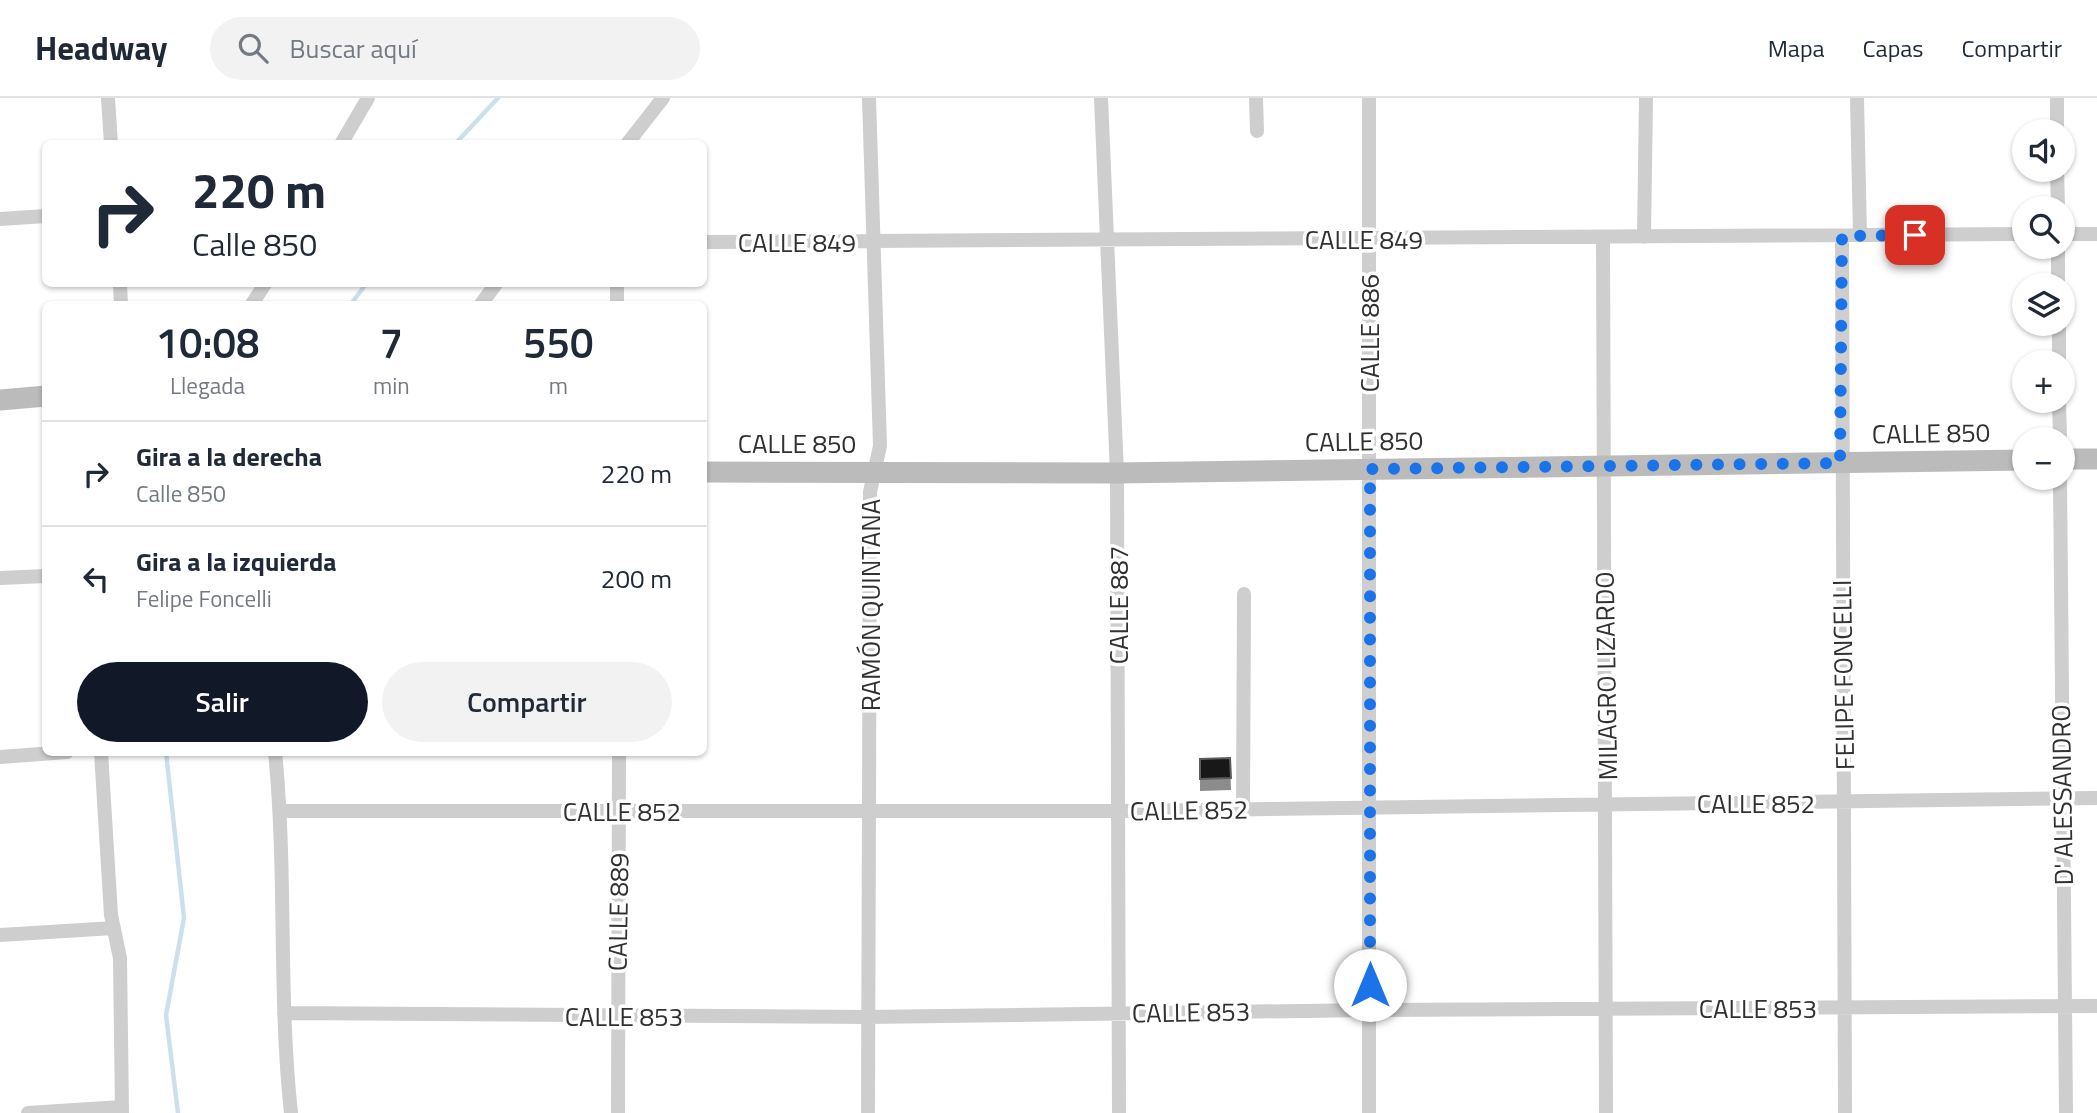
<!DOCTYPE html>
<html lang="es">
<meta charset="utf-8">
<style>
body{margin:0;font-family:"Titillium Web",sans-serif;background:#f2f2f3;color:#1f2937;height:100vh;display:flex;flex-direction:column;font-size:26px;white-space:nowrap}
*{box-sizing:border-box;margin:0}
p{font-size:23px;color:#747a83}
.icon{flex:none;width:38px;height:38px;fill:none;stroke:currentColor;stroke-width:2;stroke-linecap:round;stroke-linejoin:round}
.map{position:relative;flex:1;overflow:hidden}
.details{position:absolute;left:42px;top:203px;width:665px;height:455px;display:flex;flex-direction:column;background:#fff;border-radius:10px;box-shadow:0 2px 5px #0004}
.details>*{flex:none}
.top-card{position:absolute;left:42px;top:42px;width:665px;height:147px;border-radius:10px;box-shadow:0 2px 5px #0004;background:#fff;color:#1f2937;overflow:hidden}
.buttons{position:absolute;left:2012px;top:21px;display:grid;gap:14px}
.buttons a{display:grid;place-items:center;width:63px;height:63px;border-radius:50%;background:#fff;box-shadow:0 2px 5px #0004;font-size:35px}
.pin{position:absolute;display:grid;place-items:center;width:60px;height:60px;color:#fff;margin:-30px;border-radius:14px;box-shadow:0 4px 10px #0006}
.me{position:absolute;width:77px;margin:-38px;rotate:0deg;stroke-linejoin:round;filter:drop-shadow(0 0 5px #0008)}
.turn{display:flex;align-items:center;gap:24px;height:147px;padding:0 35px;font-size:32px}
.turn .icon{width:91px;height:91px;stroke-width:2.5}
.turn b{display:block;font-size:49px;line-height:60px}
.eta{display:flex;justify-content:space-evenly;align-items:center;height:119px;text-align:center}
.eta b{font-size:42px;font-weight:600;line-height:49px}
.primary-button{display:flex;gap:14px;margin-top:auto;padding:14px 35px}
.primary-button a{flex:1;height:80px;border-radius:42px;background:#111827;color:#fff;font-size:28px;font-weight:600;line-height:80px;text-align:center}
.primary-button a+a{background:#f2f2f3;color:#1f2937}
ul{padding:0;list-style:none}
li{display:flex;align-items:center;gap:21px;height:105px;padding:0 35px;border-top:2px solid #e0e1e3}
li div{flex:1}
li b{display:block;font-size:26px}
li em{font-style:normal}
header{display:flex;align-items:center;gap:42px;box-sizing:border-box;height:98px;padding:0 35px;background:#fff;border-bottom:2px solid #e0e1e3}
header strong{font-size:33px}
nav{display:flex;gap:38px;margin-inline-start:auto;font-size:24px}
.search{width:490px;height:63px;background:#f2f2f3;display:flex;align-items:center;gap:18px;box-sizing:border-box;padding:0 24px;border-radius:38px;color:#747a83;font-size:26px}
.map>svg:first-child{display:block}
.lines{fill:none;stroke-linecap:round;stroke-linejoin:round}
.stream{stroke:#cce0ec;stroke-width:4.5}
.street{stroke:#cecece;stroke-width:14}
.secondary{stroke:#bbb;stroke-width:21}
.wall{fill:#8c8c8c}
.building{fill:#181818;stroke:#5d5d5d;stroke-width:2}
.route{stroke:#1a73e8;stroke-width:12;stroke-dasharray:0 21.6}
.labels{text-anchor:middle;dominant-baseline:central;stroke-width:7;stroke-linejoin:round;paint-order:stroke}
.street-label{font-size:26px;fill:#313131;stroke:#fff}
</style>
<header>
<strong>Headway</strong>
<div class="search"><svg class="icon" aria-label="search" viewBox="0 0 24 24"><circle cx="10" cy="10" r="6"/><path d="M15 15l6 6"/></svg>Buscar aquí</div>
<nav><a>Mapa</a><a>Capas</a><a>Compartir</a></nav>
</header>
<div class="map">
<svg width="2097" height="1015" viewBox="0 0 2097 1015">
<rect width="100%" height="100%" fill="#fff"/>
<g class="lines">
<path class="stream" d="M455,46L498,0
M351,206L366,186
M166,654L184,820L166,917L178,1015"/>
<path class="street" d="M108,0L111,46
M1101,0L1117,375L1119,1015
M1256,0L1257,33
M1857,0L1860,137
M2057,0V33
M341,46L368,0
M627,46L663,0
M2057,72L2058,110
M0,121L46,118
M2063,136H2097
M1842,138L1845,1015
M1644,139L1646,0
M1603,140L1606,1015
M704,144L2025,136
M2058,149V187
M120,186L121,206
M617,186V206
M252,206L265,186
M481,206L496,186
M2059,226V264
M2059,303L2060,341
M2060,380L2066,1015
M0,480L46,478
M101,654L111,817L120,860L122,1015
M275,654C287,774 278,895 291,1015
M0,659L67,654
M1243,711L1244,496
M281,713H1119L2097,700
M0,837L114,830
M284,915L866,919L1370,912L2097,908
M28,1015L121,1009
M618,1015L619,654
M868,1015L870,394L880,348L869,0
M1369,1015V0"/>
<path class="secondary" d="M0,302L46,298
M2063,361H2097
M704,374L1117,375L2025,362"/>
</g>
<path class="wall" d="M1230,660L1231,692L1200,693V661Z"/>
<path class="building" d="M1230,660L1231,680L1200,681V661Z"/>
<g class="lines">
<path class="route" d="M1370,887V371L1840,365L1842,138L1915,137"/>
</g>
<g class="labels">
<g class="street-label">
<text x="1364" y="141">CALLE 849</text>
<text x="797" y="144">CALLE 849</text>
<text transform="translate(1369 235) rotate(-90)">CALLE 886</text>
<text transform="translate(1931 335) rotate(-1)">CALLE 850</text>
<text transform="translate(1364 343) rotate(-1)">CALLE 850</text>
<text x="797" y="345">CALLE 850</text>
<text transform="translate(870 507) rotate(-90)">RAMÓN QUINTANA</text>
<text transform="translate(1118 507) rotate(-90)">CALLE 887</text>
<text transform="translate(1843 577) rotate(-91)">FELIPE FONCELLI</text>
<text transform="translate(1606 578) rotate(-91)">MILAGRO LIZARDO</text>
<text transform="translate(2062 697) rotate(-91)">D' ALESSANDRO</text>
<text x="1756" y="705">CALLE 852</text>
<text transform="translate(1189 712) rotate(-1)">CALLE 852</text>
<text x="622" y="713">CALLE 852</text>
<text transform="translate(618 814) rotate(-89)">CALLE 889</text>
<text x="1758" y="910">CALLE 853</text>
<text transform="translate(1191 914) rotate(-1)">CALLE 853</text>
<text x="624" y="918">CALLE 853</text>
</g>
</g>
</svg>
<div class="buttons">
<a><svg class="icon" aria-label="sound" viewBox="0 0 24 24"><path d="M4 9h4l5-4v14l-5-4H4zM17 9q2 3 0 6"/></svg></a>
<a><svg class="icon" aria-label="search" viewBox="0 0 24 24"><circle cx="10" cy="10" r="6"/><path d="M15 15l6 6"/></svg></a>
<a><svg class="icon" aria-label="layers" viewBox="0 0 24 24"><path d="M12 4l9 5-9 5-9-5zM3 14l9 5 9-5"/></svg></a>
<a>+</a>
<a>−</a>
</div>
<div class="pin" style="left:1915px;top:137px;background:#d93025"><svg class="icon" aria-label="arrive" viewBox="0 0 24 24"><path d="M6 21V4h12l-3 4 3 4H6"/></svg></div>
<svg class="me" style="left:1370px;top:887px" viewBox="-20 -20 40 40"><circle r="19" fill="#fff"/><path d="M0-13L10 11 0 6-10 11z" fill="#1a73e8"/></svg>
<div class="top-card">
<div class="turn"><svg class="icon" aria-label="right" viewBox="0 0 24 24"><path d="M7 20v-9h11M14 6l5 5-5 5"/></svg><div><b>220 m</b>Calle 850</div></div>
</div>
<section class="details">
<div class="eta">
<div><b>10:08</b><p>Llegada</p></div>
<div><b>7</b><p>min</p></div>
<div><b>550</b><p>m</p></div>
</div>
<ul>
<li><svg class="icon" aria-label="right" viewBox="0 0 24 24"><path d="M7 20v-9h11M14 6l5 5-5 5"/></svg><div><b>Gira a la derecha</b><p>Calle 850</p></div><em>220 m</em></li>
<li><svg class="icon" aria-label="left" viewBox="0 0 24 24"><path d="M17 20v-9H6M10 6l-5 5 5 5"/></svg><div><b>Gira a la izquierda</b><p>Felipe Foncelli</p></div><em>200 m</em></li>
</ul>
<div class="primary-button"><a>Salir</a><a>Compartir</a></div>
</section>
</div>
